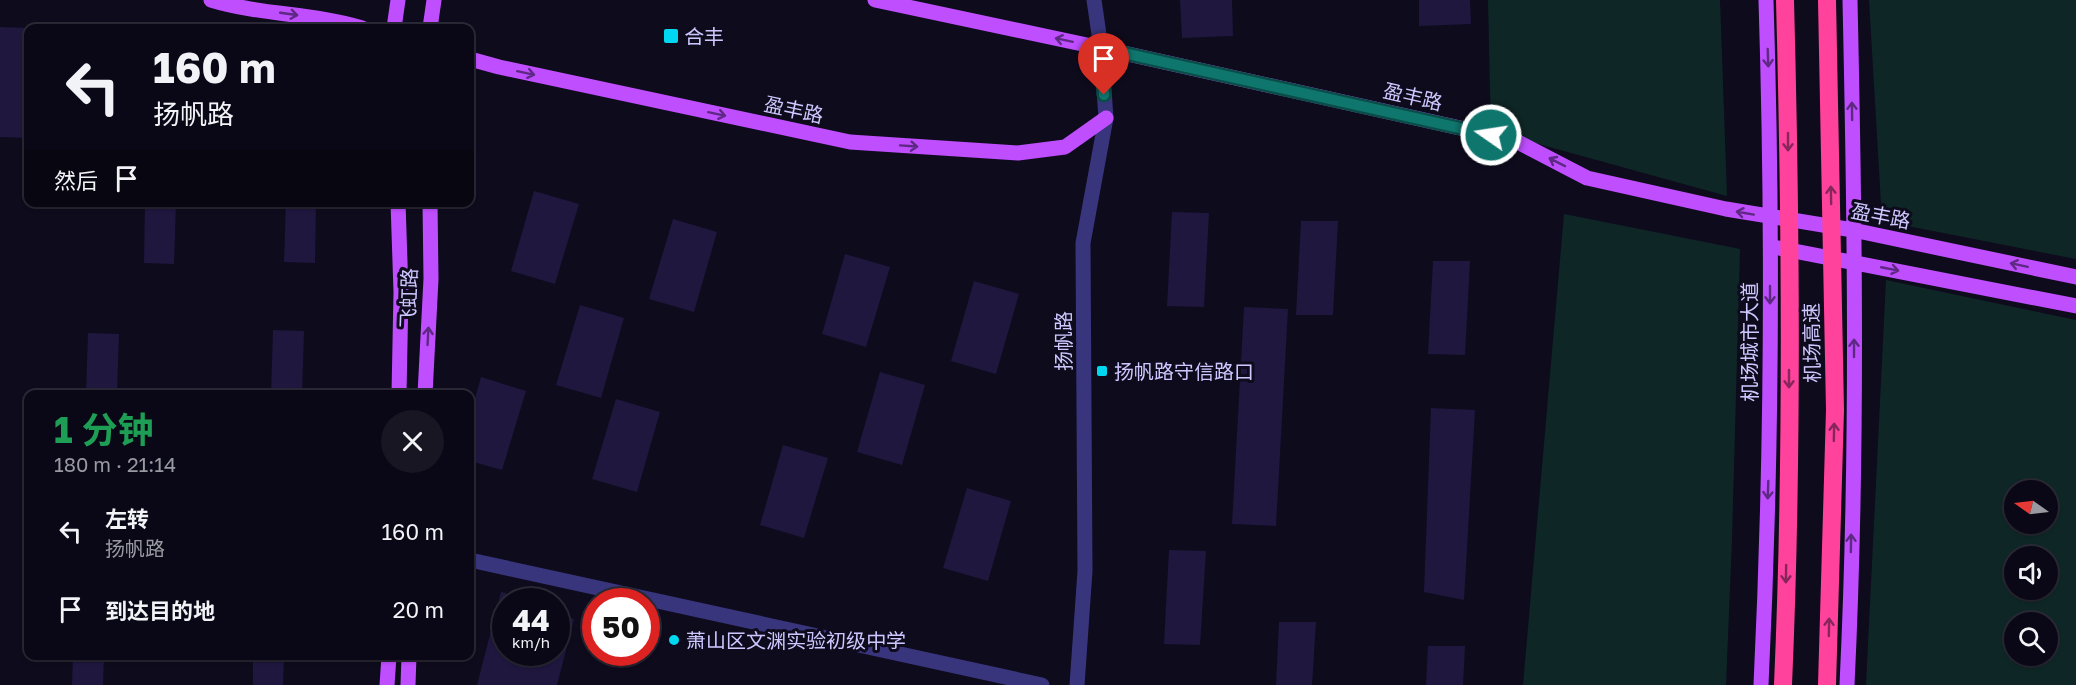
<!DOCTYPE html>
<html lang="zh">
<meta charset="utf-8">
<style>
body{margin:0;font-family:"Golos Text","Noto Sans SC",sans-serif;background:#181623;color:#f1f3f6;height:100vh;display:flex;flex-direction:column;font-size:22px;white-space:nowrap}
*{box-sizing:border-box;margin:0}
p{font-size:20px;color:#999aa1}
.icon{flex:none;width:33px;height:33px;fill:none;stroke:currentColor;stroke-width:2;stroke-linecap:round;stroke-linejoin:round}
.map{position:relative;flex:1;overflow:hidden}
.side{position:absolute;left:24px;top:390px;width:450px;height:270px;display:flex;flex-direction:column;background:#0a0816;border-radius:12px;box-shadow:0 2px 4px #0004,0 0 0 2px #2a2935}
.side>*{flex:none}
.top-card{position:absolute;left:24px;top:24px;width:450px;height:183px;border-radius:12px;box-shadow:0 2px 4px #0004,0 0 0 2px #2a2935;background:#0a0816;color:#f1f3f6;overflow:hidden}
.needle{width:39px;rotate:284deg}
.buttons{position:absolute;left:2004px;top:480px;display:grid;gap:12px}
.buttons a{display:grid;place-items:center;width:54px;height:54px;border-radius:50%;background:#0a0816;box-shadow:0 2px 4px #0004,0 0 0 2px #2a2935;font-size:30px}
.speed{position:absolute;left:492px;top:588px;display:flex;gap:12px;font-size:30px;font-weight:700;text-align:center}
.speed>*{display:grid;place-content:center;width:78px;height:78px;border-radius:50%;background:#0a0816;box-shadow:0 2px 4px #0004,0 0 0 2px #2a2935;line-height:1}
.speed small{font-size:15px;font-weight:400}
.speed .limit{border:9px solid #d22;background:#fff;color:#111}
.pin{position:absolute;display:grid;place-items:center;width:51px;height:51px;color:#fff;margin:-62px -26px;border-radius:50% 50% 50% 0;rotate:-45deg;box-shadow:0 0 6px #0007}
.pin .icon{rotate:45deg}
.me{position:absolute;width:66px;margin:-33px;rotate:283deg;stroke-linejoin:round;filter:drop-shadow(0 0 4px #0008)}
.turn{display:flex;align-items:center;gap:21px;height:126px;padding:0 30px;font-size:27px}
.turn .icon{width:78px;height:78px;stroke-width:2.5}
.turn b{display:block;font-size:42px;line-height:51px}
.then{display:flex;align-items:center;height:57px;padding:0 30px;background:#0003;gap:12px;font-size:22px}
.round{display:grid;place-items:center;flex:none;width:63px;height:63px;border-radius:32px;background:#181623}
.headline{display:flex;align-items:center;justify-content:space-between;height:102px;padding:0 30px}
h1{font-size:36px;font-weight:700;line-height:45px;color:#1e9e55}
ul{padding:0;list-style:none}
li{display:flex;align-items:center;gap:18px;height:78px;padding:0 30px}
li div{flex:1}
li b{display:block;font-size:22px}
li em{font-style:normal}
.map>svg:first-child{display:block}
.green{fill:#0e2726;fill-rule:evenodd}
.building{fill:#1f173e}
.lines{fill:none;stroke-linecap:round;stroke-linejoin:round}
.minor{stroke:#39357d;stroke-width:15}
.major{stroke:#bf4eff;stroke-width:15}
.highway-bridge{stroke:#ff429b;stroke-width:18}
.oneway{stroke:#5e2983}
.oneway2{stroke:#86265c}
.route-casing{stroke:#0a4d48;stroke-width:15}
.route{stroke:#0f766e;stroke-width:10}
.poi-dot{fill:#00d8f2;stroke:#0e0b1d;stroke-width:2}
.labels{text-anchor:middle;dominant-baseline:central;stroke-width:6;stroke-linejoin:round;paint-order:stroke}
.poi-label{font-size:20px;fill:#cec7ff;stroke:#0e0b1d;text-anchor:start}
.street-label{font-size:20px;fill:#cec7ff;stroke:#0e0b1d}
</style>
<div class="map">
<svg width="2076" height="685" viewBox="0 0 2076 685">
<rect width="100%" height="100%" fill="#0e0b1d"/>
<path class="green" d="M1488,0H1720L1727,196L1491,131Z
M1869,0H2076V259L1882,221Z
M1564,214L1740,249L1732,538L1726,685H1523Z
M1886,280L2076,320V685H1866ZM2048,490V524H2014V490ZM2048,556V590H2014V556ZM2048,622V656H2014V622Z"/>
<path class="building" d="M1180,0H1232L1233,36L1182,38Z
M1419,0H1470L1471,24L1419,26Z
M0,27L28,28V138L0,137Z
M534,191L579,204L555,284L511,271Z
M145,202H176L174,264L144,263Z
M286,202H316L315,263L284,262Z
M1172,212L1209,213L1204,307L1167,306Z
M673,219L717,232L694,312L649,299Z
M1301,221H1338L1333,315H1296Z
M845,254L890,267L866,347L822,334Z
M1433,261H1470L1465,355L1428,354Z
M974,281L1019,294L996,374L951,361Z
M580,305L624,318L601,398L556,385Z
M1244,307L1288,309L1276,526L1232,524Z
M273,330L304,331L302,394H271Z
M88,333L119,334L117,394H86Z
M880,372L925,385L902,465L857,452Z
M481,377L526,391L502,470L470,461V417Z
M616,399L660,412L637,492L592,479Z
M1431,408L1475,410L1464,600L1424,592Z
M783,445L828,458L804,538L760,525Z
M967,488L1011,501L988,581L943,568Z
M1169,550L1206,551L1200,645L1164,644Z
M501,592L506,593V652H556V614L574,619L557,685H477Z
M1279,622H1316L1312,685H1276Z
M1428,646H1465L1463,685H1426Z
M73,656H104L103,685H72Z
M253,656H284L283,685H253Z"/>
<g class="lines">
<path class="minor" d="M470,560L1042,685
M1077,685L1085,571L1083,243L1106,118L1101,48L1094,0"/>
<path class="major" d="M211,0C260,15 313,13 362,28
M875,0L1101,48L1514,140L1587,178L1726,209L1853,230L2076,277
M394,28L398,0
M430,28L434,0
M470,59L499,67L850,142L1018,153L1065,147L1106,118
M398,202L401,292L399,394
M1779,248L2076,306
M425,394L431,279L430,202
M387,685L389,656
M408,685L409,656
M1761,685C1772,457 1773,228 1766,0
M1847,685C1858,457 1855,228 1850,0"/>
<path class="highway-bridge" d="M1827,0L1835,410L1827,685
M1783,685C1793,457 1791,228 1785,0"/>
</g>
<defs><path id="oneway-shaft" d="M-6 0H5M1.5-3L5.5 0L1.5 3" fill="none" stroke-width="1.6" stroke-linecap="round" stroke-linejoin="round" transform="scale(1.5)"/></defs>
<g class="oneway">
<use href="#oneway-shaft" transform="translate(289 14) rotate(8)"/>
<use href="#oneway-shaft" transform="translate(1064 40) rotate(-168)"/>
<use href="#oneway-shaft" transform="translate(1768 58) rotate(88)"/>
<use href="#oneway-shaft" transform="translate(526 73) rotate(12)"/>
<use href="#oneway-shaft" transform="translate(1852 111) rotate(-91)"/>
<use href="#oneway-shaft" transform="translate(717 114) rotate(12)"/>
<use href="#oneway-shaft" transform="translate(909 146) rotate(4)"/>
<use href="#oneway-shaft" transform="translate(1557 162) rotate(-153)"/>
<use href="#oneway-shaft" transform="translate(1745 213) rotate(-170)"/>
<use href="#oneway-shaft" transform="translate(2019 265) rotate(-168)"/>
<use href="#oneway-shaft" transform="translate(1890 269) rotate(11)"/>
<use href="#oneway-shaft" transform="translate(1770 295) rotate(90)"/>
<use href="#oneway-shaft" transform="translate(428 336) rotate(-87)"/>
<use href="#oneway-shaft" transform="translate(1854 348) rotate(-90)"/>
<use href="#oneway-shaft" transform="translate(1768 490) rotate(92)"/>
<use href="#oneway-shaft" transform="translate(1851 543) rotate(-89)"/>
</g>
<g class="oneway2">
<use href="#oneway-shaft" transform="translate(1788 142) rotate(90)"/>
<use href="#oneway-shaft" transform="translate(1831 195) rotate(-91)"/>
<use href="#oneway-shaft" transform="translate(1789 379) rotate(90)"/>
<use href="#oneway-shaft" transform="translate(1834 432) rotate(-89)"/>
<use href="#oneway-shaft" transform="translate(1786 574) rotate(91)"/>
<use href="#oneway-shaft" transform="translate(1829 627) rotate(-89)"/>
</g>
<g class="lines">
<defs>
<path id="route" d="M1104,95L1101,48L1491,135"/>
</defs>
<use href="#route" class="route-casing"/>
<use href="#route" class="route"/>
</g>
<g class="poi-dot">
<rect x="663" y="28" width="16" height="16" rx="3"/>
<rect x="1096" y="365" width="12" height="12" rx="3"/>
<circle cx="674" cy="640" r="6"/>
</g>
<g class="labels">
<g class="poi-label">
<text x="684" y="36">合丰</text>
<text x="1114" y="371">扬帆路守信路口</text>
<text x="686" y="640">萧山区文渊实验初级中学</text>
</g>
<g class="street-label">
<text transform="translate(1413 96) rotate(13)">盈丰路</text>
<text transform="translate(794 109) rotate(12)">盈丰路</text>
<text transform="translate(1881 215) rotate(11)">盈丰路</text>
<text transform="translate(408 298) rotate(-88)">飞虹路</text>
<text transform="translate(1063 341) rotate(-90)">扬帆路</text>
<text transform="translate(1749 342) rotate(-90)">机场城市大道</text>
<text transform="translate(1811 343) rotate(-91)">机场高速</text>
</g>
</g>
</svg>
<div class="buttons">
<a><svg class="needle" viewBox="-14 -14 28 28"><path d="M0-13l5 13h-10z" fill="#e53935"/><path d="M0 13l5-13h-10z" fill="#999aa1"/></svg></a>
<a><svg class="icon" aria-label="sound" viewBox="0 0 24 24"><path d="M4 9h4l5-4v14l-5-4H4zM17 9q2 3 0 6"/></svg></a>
<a><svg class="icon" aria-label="search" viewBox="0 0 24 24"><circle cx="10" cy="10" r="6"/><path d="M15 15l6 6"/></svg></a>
</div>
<div class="speed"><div>44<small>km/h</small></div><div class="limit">50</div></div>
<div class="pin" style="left:1104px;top:95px;background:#d93025"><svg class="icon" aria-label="arrive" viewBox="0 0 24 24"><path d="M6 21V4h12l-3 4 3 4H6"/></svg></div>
<svg class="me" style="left:1491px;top:135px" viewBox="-20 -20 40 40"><circle r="17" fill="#0f766e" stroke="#fff" stroke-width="3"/><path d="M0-11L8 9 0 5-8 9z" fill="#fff"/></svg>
<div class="top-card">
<div class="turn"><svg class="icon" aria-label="left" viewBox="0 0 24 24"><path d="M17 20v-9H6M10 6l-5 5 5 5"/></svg><div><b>160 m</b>扬帆路</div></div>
<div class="then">然后<svg class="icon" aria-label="arrive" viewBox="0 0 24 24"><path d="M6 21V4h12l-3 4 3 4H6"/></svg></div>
</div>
<section class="side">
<div class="headline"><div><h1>1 分钟</h1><p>180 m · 21:14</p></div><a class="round"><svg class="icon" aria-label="close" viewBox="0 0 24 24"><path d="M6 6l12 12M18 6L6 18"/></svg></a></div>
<ul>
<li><svg class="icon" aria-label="left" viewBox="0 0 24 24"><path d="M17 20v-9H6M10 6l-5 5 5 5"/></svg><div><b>左转</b><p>扬帆路</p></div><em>160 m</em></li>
<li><svg class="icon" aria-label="arrive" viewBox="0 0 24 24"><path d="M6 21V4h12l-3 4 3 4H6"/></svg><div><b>到达目的地</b></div><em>20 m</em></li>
</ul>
</section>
</div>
